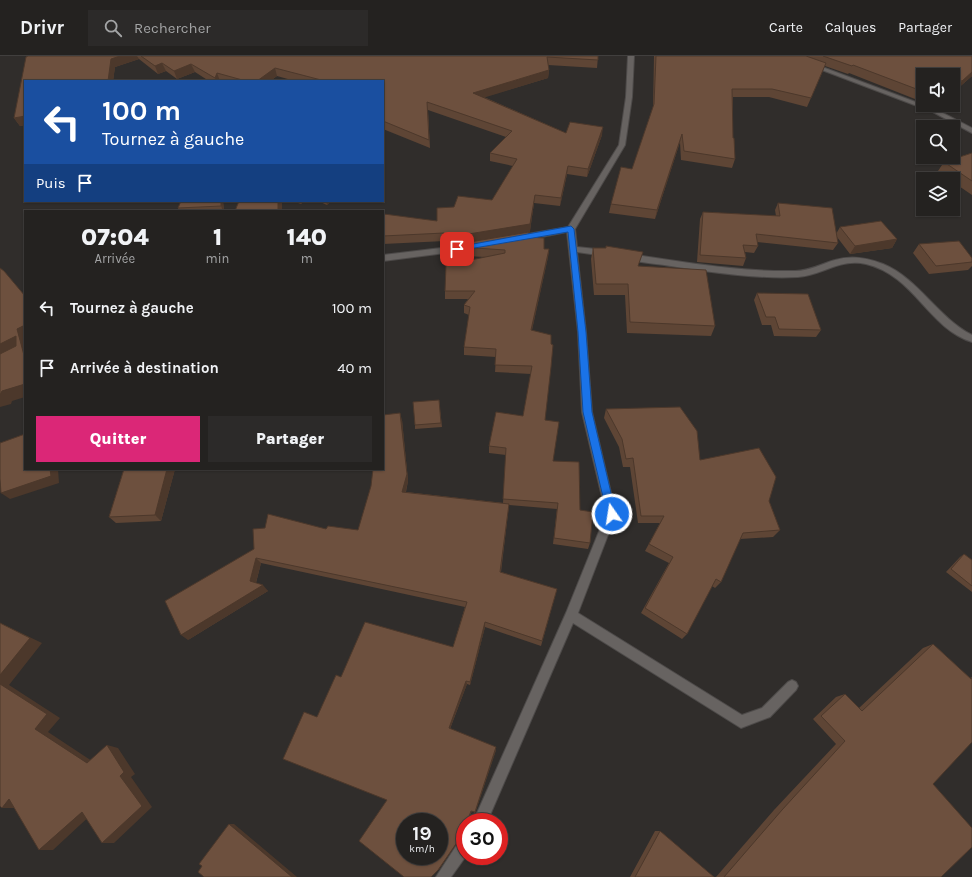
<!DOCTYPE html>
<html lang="fr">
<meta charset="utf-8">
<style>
body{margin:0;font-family:Karla,sans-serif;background:#2c2a29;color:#f1f3f6;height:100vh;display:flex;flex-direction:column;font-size:15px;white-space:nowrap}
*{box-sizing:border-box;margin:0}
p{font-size:13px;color:#a3a4a5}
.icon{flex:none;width:22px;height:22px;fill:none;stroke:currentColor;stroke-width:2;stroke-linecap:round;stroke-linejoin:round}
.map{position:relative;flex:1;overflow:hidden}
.side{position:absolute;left:24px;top:154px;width:360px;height:260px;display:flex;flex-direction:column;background:#242220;border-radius:0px;box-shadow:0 1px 3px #0004,0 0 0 1px #413f3e}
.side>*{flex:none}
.guide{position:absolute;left:24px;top:24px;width:360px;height:122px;border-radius:0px;box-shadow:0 1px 3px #0004,0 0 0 1px #413f3e;background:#1a4fa0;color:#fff;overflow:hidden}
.buttons{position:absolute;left:916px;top:12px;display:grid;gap:8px}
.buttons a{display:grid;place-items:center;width:44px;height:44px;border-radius:0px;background:#242220;box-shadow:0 1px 3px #0004,0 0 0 1px #413f3e;font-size:20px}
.speed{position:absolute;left:396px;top:757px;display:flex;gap:8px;font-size:20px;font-weight:700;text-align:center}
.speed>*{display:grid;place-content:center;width:52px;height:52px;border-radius:50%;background:#242220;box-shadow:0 1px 3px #0004,0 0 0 1px #413f3e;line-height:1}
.speed small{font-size:10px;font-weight:400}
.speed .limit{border:6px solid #d22;background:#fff;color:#111}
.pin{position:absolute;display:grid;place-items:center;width:34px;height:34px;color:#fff;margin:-17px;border-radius:8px;box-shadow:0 2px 6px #0006}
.me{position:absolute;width:44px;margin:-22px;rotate:347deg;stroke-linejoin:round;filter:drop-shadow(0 0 3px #0008)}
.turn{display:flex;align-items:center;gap:14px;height:84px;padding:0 12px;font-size:18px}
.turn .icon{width:52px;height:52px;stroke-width:2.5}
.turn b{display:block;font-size:28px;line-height:34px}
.then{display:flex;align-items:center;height:38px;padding:0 12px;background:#0003;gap:8px;font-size:15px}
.eta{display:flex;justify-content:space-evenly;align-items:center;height:68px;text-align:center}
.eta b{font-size:24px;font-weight:800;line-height:28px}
.cta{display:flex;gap:8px;margin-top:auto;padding:8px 12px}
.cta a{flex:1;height:46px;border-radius:0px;background:#db2777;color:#fff;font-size:16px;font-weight:800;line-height:46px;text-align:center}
.cta a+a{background:#2c2a29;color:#f1f3f6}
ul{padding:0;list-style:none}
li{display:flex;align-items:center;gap:12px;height:60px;padding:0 12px}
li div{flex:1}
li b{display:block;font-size:15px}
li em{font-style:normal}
header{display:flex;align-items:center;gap:24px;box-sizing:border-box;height:56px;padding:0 20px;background:#242220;border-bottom:1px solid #413f3e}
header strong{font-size:19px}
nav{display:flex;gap:22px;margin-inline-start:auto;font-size:14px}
.search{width:280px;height:36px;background:#2c2a29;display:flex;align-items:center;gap:10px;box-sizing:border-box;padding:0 14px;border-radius:0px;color:#a3a4a5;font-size:15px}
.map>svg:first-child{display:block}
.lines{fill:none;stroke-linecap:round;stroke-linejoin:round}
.minor-casing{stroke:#4d4a49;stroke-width:2}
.minor{fill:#676361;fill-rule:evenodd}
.wall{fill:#5e4535}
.shaded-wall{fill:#4c382b}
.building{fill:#6d503e;stroke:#4c382b;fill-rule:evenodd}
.route{fill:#1a73e8;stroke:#114b97}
</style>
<header>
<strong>Drivr</strong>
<div class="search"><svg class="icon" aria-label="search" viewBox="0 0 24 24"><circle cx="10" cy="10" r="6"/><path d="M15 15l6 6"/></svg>Rechercher</div>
<nav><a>Carte</a><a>Calques</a><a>Partager</a></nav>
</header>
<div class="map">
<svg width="972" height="821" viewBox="0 0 972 821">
<rect width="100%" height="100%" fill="#302d2b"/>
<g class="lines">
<defs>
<path id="minor" d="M628,0H634L632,41L625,89L575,173L577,191L605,194L609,197L605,200L577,196L586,276L592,356L616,458L578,557L742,659L762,652L788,626L792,624L796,626L798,630L796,634L770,661L741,672L573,567L487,766H473L566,557L606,458L582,356L578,276L567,176L516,186L512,183L516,180L568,171L619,89L626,41Z
M785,0H793L937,54L972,72V77L933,56Z
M458,190L462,193L461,195L383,205V199Z
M629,198C684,206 739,216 795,215C810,215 821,208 835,204C851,199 868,202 883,208C919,223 937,261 972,279V286C929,273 914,219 866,208C840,202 823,219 798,221C758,223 717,217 677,211C661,208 642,207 626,203V199Z
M465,782L466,800L451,821H436L460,784Z"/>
</defs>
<use href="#minor" class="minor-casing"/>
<use href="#minor" class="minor"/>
</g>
<path class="wall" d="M28,0H598L597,12L548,9L549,14L548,22L484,41L566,77L602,79L587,121L567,118L560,150L534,147L529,181L544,193H549L548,201L532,274L545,364L553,405L580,454L590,487L588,493L553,488L557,453L509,449L501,516L557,533L541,590L485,571L470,629L467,628L450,673L496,694L475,757L472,755L467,766H465V771L460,782L439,813L431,821L387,744L317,661L341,621L453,591L465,551L261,507L256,527L268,535L188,584L254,493L326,473L358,474L402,364L408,425L406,436L503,447L506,399L489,397V390L523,360L531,318L495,316L496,301L464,299V291L469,259L464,257V249L468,243H445V235L485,201L447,199L446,190L523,177L445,190V185L383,188V162L437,165L454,151L492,144L513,110L490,105V97L506,81L428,54L430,92L383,73V25H295L277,20L270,25H209L195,16L177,23L166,15L158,18L139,3L115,11L113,25H25V69L20,70L14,62Z
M654,0H972V20L956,34L953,33V19H923V42L922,43L917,41L915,43L849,17L848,18L825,10L807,51L769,41H733V82L735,103L732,112L681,104L680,86L655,163L609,157L611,148L632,113L653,53Z
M972,97V139L953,126V123H949L938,115L944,106Z
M223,145L224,155H179L178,152Z
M292,145H305L301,148Z
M318,145H331L327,149Z
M778,147L836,178L840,171L897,183L892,192L850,198L837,181L838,187L833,194L757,186L758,190L754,197L745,196L746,202L743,210L697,206L700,163L703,156L776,160L775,154Z
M919,188L972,202V210L968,214L929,218L913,197Z
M593,192L639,210L715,270L711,280L627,277L625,239H594L591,203Z
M757,237L821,274L816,281L774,280L771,269H762L754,244Z
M439,344L442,371L415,373V369Z
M606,353L700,404L769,445L780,474L773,481L740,483L721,526L715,532L712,530L687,578L682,583L641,557L669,507L645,495L660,467H638L630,411H623L619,391L604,362Z
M124,413H175L161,465L116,467L109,461Z
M964,498L972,504V536L946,516L960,501Z
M933,588L970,622L972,621L933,728L941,821H716L774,754L836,688L813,663L836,641L845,638L859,652L923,592Z
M655,775H660L714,821H630Z"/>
<path class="shaded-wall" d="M120,0H137L139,3L115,11L113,25H108L111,3Z
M162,7L166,15L158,18L155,10Z
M191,8L195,16L177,23L174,15Z
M275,12L277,20L270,25H257Z
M549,14L548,22L473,45V37Z
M972,16V20L956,34L962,25Z
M217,17L220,25H216L215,22Z
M921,33L917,41L915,43L919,34Z
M25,60V69L20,70L14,62Z
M603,71L602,79L587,121L588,113Z
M682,78L680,86L655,163L657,154Z
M568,110L567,118L560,150L561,142Z
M535,139L528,190L529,176L445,190L444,182Z
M221,145H223L224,155H223L221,150Z
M278,145H282V155H278Z
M300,145H305L301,148Z
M326,145H331L327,149Z
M897,183L892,192L850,198L855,190Z
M549,193L548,201L530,282L531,274Z
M25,269V303L0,302V288L17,273Z
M25,328V341L12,345L11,348L0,351V339L2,335Z
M400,357L402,364L408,425L404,443L402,436Z
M50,413H58L59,427L10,443L1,437Z
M167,413H175L161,465L155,459Z
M256,502L261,507L255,530L250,525Z
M263,529L268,535L188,584L181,579Z
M485,566V571L470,629V626Z
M0,567L42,587L9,629L60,662L48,676L98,709L87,707L35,673L0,628Z
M466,625L467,628L449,675V672Z
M107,689L118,692L135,718L131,721L152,751L114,787H102L120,720Z
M496,691V694L475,757V756Z
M9,743L17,752H2Z
M82,756H94L53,794H39Z
M229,768H234L297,821H292Z
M465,770V771L460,782L439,813L431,821Z"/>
<path class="building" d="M28,0H120L111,3L108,25H25V60L14,62L26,1Z
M141,0H598V4L547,1L549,14L473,37L566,77L570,66L603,71L588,113L568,110L561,142L535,139L530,168L444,182V177L383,180V162L384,158L437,165V152L454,151L458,140L492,144L517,103L490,97L512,75L427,46L429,84L383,65V25H325L275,12L257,25H246L217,17L215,22L191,8L174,15L162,7L155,10Z
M656,0H806L826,7L811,42L772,33H732L733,82H734L735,103L684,95L682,78L657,154L611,148L621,111L632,113L654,48Z
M823,0H972V16L962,25L958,24L953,29V19H923V33H921L919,34L853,9L852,10Z
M972,97V125L944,106Z
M181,145H221V150L178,152Z
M239,145H278V155H235Z
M778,147L832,152L838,187L756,178L758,190L743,189L746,202L700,199L703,156L780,160Z
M881,165L897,183L855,190L840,171Z
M529,176L528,181L544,182V193H549L531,274L551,279V288L553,289L551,311L545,364L559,366L553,405L579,406L580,454L593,456L590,487L554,482L558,447L503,443L506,392L489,390L496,356L523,360L532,310L495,309L496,293L464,291L470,251L464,249L475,235H445L446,209L505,197V194L446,190Z
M959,185L972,202V206L936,210L919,188Z
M606,190L643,196L638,210L706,214L715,270L630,266L628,228H596L593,192H606Z
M0,212L4,215L25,240V269L17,273L25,303V328L2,335L0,339V298L16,290V280L0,288Z
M757,237L808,238L821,274L779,273L775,261H766Z
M439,344L441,367L415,369L413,346Z
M680,351L697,375L700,404L759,392L776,421L769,445L780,474L743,477L721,526L716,523L687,578L645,552L673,501L649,488L664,460H641L633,402L626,403L622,383L606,353Z
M400,357L407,418L402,436L509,448L500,516L557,533L542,585L485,566L470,626L466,625L449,672L496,691L475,756L471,755L467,766H465V770L460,782L438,814L431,821H404L359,785L387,744L283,703L304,656L317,661L336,619L341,621L365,566L453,591L467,546L256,502L250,525L263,529L181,579L165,545L254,493L253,473L265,472L268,458L326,473L328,470L358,474L371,430L373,413H383V359ZM405,766H439V800H405Z
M25,378V413H50L51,420L1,437L0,423V387Z
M124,413H167L155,459L109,461Z
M964,498L972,504V530L951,513Z
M0,567L30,582L0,619Z
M933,588L971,623L972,622V686L933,728L972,772V791L941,821H724L782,754L845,685L821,660L845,638L862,655Z
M0,628L47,658L35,673L87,707L107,689L124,716L120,720L142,750L102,787L82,756L39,794L9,743L2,752L0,750Z
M229,768L292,821H204L198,816L202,810L199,808Z
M660,775L714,821H635Z"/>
<path class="route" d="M571,170L574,173L586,276L592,356L616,458L615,461L612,462L608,461L607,458L583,356L578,276L568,176L457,195L454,193L457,191Z"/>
</svg>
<div class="buttons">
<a><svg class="icon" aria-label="sound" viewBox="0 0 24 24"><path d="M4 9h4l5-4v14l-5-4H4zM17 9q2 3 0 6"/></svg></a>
<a><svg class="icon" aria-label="search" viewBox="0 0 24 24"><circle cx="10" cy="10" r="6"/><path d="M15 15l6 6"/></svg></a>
<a><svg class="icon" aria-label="layers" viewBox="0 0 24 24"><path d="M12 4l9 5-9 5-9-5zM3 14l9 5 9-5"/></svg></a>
</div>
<div class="speed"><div>19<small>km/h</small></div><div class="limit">30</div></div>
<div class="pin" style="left:457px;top:193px;background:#d93025"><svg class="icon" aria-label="arrive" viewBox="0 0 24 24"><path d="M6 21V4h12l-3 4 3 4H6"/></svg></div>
<svg class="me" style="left:612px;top:458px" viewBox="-20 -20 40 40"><circle r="17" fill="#1a73e8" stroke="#fff" stroke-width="3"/><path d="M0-11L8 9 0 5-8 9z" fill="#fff"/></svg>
<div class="guide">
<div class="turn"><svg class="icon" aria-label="left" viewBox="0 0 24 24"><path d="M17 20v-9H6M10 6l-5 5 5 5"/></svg><div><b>100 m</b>Tournez à gauche</div></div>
<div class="then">Puis<svg class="icon" aria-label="arrive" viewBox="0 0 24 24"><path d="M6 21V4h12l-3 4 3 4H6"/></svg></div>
</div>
<section class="side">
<div class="eta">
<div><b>07:04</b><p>Arrivée</p></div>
<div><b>1</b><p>min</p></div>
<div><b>140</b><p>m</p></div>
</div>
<ul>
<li><svg class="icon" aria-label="left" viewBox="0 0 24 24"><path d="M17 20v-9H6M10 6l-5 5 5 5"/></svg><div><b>Tournez à gauche</b></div><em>100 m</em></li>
<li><svg class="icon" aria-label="arrive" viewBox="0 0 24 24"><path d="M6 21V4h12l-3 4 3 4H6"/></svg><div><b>Arrivée à destination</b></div><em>40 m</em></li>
</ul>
<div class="cta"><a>Quitter</a><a>Partager</a></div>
</section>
</div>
